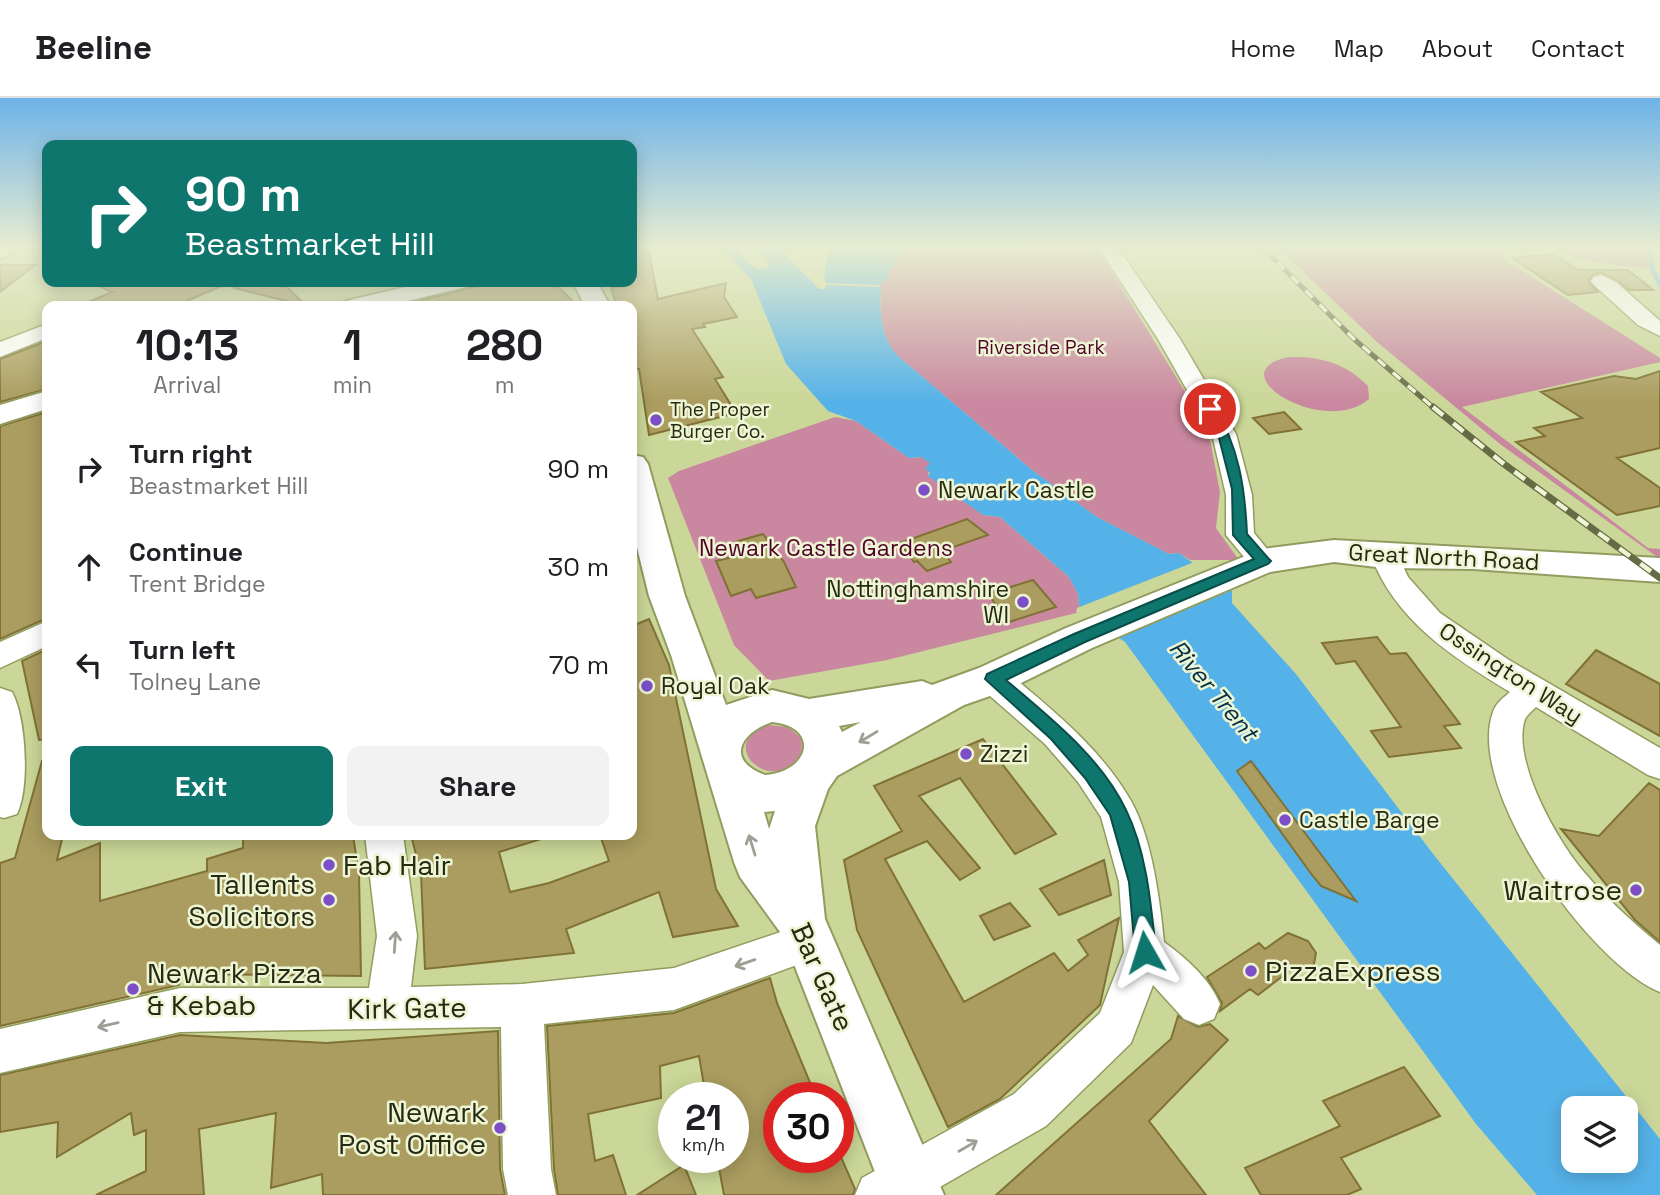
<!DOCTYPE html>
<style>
body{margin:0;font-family:"Space Grotesk",sans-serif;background:#f2f2f2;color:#202124;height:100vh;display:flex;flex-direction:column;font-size:26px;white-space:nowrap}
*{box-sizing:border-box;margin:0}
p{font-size:23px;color:#757577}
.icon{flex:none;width:38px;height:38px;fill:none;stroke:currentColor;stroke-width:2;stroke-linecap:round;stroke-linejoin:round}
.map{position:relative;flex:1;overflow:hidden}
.drawer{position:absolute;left:42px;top:203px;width:595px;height:539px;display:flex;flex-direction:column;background:#fff;border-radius:14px;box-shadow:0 4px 18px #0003}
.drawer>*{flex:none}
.guide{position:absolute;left:42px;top:42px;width:595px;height:147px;border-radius:14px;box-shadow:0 4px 18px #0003;background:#0f766e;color:#fff;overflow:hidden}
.tools{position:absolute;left:1561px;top:998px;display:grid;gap:14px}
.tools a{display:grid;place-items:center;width:77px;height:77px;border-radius:14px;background:#fff;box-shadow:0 4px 18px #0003;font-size:35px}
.speed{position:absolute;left:658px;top:984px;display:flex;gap:14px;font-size:35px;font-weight:700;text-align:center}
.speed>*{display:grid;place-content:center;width:91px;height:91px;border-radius:50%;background:#fff;box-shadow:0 4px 18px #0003;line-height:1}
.speed small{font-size:18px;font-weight:400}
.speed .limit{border:10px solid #d22;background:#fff;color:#111}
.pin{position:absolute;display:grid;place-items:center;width:60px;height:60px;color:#fff;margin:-30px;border:4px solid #fff;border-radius:50%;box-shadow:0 2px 7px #0007}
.me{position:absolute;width:77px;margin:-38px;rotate:354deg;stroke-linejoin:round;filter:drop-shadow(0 0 5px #0008)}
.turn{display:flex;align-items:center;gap:24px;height:147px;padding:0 28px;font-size:32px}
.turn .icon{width:91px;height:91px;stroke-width:2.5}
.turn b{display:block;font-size:49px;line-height:60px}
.eta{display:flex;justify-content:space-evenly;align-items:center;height:119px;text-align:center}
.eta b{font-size:42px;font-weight:700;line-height:49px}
.button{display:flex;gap:14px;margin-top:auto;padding:14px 28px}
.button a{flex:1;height:80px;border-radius:14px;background:#0f766e;color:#fff;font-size:28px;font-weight:700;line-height:80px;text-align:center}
.button a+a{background:#f2f2f2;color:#202124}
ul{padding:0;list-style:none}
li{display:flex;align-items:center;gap:21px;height:98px;padding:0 28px}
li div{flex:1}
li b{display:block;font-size:26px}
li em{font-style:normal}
header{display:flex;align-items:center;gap:42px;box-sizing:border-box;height:98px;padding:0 35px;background:#fff;border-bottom:2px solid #e0e0e0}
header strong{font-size:33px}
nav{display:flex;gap:38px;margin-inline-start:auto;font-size:24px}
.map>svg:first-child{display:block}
.green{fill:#c9889f}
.water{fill:#55b2e8;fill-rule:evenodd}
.pier{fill:#cbd798}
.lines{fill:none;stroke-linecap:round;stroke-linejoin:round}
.stream{stroke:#55b2e8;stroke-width:4.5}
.building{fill:#ab9d5f;stroke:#807235;stroke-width:2}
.minor-casing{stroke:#919c5f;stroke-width:3}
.major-casing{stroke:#919c5f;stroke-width:4}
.minor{fill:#fff;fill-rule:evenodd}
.major{fill:#fff;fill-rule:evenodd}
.rail-far1-casing{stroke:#656c45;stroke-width:5}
.rail-casing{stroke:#656c45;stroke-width:7}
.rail-far1{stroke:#eef5d5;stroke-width:3.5;stroke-dasharray:10;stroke-linecap:butt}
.rail{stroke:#eef5d5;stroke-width:4.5;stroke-dasharray:13;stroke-linecap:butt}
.oneway{stroke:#9d9f94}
.route{fill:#0f766e;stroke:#0a4d48;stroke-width:2}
.poi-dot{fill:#7c4fc8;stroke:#eef5d5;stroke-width:2.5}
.labels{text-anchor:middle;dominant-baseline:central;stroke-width:5;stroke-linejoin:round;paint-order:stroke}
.far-park-label{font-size:19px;fill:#52002a;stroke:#eef5d5}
.far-poi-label{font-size:19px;fill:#262a11;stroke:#eef5d5;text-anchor:start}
.poi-label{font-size:23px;fill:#262a11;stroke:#eef5d5;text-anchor:start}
.park-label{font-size:23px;fill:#52002a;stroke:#eef5d5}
.street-label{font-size:23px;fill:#262a11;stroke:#eef5d5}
.water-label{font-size:24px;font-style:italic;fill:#042f44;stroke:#eef5d5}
.near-poi-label{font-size:28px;fill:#262a11;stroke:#eef5d5;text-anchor:start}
.near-street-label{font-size:28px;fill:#262a11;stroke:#eef5d5}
</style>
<header>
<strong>Beeline</strong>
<nav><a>Home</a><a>Map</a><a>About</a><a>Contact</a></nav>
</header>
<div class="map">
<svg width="1660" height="1097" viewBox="0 0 1660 1097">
<rect width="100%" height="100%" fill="#cbd798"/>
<path class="green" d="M906,150H1097L1208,331L1220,394L1216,430L1239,462H1190L1179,455L1169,456L1097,419L1032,372L898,258C881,240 879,213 881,189L878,187Z
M1278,150H1512L1504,152L1505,162L1660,260V264L1462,309L1648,450L1660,451V461L1500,346L1377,244Z
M1550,150H1647L1652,170C1616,168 1583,165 1550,150Z
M1289,259C1320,258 1346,265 1368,288L1369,301C1325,340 1215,274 1289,259Z
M835,319L856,323L909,360L921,359L931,365L928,377L983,417L1000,419L1069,479L1078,496L1080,514L887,562L769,583L734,547L668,380L679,373Z
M769,627L788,629L801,640C803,650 802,658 794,665C764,693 717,643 769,627Z"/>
<path class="water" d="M723,150H737C746,162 752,174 768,170L770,166L756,150H779L819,191H825L827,187L881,189C879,213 881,240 898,258L1032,372L1097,419L1169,456L1179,455L1232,493V505L1296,576L1434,757L1660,1041V1097H1537L1476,1026L1125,544L1080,514L1078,496L1069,479L1000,419L983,417L928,378L930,374L925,371L930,365L921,359L909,360L856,323L828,313L786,266L751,181ZM1573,1010H1626V1062H1573Z
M829,150H906L888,173V180L878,187L826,185L824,179Z"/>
<path class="pier" d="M1197,463L1235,491L1113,541L1076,514L1077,510Z"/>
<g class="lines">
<path class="stream" d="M1650,150L1652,170L1660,187"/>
</g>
<path class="building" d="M632,150H648L658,201L726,185L724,199L737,219L703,226L705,229L692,231L723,279L715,281L736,315L649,337L639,271H635L632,263V208H617L611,190L632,187Z
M1554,156L1578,172H1628L1653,192H1629L1617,182L1600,174L1592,177L1588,183L1598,194L1568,197L1512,160Z
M0,167H35L0,194Z
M90,184H231L175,208H79L112,194Z
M235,184H282L306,208L234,190Z
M492,184H554L577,208L403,207Z
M47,243V291L0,304V261Z
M1660,273V350L1617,360L1660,390V408L1617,417L1516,344L1545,338L1534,330L1582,320L1541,294L1614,278L1636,281Z
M47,314V520L0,541V328Z
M1284,314L1301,331L1269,336L1253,320Z
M967,421L988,437L942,453L951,464L927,473L917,463L914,464L900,445Z
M763,436L784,464L796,489L756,500L751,491L731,498L716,463L741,457L735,444Z
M1033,482L1056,509L1009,524L988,496Z
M649,521L669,567L716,791L738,828L673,839L659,794L566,831L574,855L425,871L421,776L411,737H541V741L499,754L510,794L549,785L609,763L600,737H632V528Z
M1377,539L1390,556L1406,555L1460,626L1444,628L1461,650L1389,659L1371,633L1401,629L1355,563L1336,566L1322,545Z
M47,551V641L39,642L22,563Z
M1596,552L1660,586V638L1566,586Z
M983,641L1056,736L1015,756L960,680L919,698L980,770L960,782L927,743L885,761L964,904L1054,855L1068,873L1088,857L1078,842L1119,820L1100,907L1000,1001L948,1029L857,832L844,762L902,733L874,688Z
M42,663L47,664V737H63L57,762L100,745V803L207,773V761L243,750V737H353L359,777L361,878L183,876L179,887L0,928V765L15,760Z
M1251,663L1356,803L1321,788L1312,777L1237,673Z
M1649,685L1660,692V844L1635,822L1561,731L1599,738Z
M1104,762L1111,797L1059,817L1040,791Z
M1010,805L1030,828L994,842L980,818Z
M1288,835L1308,843L1316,855L1314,866L1305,872L1292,871L1258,897L1250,891L1220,913L1222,905L1207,879L1259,845L1265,851Z
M770,880L777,905L816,999H779V1059H841L855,1091L853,1097H724L717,1059H733V999H706L699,958L660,968L661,1000L588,1016L595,1063L613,1057L626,1097H558L554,1071L547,928L674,915Z
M1178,918L1198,929L1210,926L1228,942L1149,1023L1206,1097H996L1171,941Z
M498,933L500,1071L505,1097H323L322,1076L271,1090L276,1015L199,1031L204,1097H96L146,1073V1032L134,1037L131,1015L57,1059L58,1024L0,1034V977L180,937L326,945Z
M1404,969L1440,1018L1341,1060L1361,1091L1347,1097H1261L1245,1070L1340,1028L1323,1003Z
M684,1067L696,1097H637Z"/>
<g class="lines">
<defs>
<path id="minor" d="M1099,150H1118L1180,241L1236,336L1252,397L1254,435L1277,463L1273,470L1263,473L1253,470L1226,437V397L1212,336L1158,241Z
M1601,177L1616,184L1660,223V238L1638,227L1594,187L1591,183L1594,179Z
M47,226V240L0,259V244Z
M1385,448L1395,451L1408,479L1440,515L1509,562L1660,650V681L1648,677L1536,609C1532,613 1527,617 1525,621C1511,662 1557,742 1583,773C1606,800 1632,824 1660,847V894C1590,866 1465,691 1493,614C1496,605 1503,600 1510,594C1452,559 1396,523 1371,458L1375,451Z
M47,523V548L0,570V544Z
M993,569L1005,572C1051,611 1100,649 1131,703C1152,740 1160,802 1164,844C1187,861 1209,880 1220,906L1214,921L1199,927L1184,921L1153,887L1131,945L1046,1028L926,1097H855L862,1080L1014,996L1100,915L1124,854L1119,784L1101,719L1078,684L1045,646L981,590L977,581L981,572Z
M0,590L12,594C26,620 30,689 17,716L4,720L0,719Z
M365,737H403L417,838L411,889L522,886L674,870L810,824L824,829L830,843L824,857L674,912L544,926L551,1071L556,1097H508L503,1071L501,929L180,934L0,975V931L180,890H369L377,838Z"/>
<path id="major" d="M0,150H14L8,158L0,160Z
M427,184H469L466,189L386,208H342L346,203Z
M573,184H597L610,208H585Z
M47,293V311L0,326V307Z
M632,357L643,359L648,366L685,498L726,607L772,592L809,601L922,583L932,587L979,570L1066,530L1263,451L1334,442L1660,460V484L1474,471L1385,470L1334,464L1270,474L1092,550L1007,592L964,607L837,678L828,691L815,728L825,821L944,1097H884L783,838L740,779L734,764L671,557L649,498L632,429ZM772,624C821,629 810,674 765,677C725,662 740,635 772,624ZM861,624L842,634L839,628ZM775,713L769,731L764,714Z"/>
</defs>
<use href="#minor" class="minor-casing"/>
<use href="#major" class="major-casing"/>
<use href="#minor" class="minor"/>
<use href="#major" class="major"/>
<defs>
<path id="rail-far1" d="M1263,150L1354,241L1435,311"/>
<path id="rail" d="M1433,309L1504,366L1660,480"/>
</defs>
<use href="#rail-far1" class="rail-far1-casing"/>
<use href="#rail" class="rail-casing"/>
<use href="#rail-far1" class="rail-far1"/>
<use href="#rail" class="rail"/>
</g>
<defs><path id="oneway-shaft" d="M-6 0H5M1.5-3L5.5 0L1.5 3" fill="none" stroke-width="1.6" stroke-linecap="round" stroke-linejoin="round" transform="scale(1.75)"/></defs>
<g class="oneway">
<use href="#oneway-shaft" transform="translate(868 639) rotate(149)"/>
<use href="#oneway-shaft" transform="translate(752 747) rotate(-107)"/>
<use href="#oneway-shaft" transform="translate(395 844) rotate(-86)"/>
<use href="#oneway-shaft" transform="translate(745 865) rotate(161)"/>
<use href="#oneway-shaft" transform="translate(108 927) rotate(167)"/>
<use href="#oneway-shaft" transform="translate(968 1048) rotate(-30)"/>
</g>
<linearGradient id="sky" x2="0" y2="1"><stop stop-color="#6db3e8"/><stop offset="0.49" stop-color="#e8edd1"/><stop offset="1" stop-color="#e8edd1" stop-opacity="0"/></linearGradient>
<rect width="1660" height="304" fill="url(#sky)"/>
<path class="route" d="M1210,308L1214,309C1239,348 1245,391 1247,436L1268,460L1271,463L1268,466L1085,544L1006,582C1049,619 1101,659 1126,712C1147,755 1151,807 1156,854L1153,861L1145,864L1138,861L1135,854L1129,784L1110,717L1085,680L1051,641L985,581L987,576L1074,536L1254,461L1233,437L1232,391L1218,336L1204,311Z"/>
<g class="poi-dot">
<circle cx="656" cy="322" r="7"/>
<circle cx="924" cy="392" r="7"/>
<circle cx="1023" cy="504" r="7"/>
<circle cx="647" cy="588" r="7"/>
<circle cx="966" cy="656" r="7"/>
<circle cx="1285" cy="722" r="7"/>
<circle cx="329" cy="767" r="7"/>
<circle cx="1636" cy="792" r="7"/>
<circle cx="329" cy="802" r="7"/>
<circle cx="1251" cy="873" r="7"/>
<circle cx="133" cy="891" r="7"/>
<circle cx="500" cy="1030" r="7"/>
</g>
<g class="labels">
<g class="far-park-label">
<text x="1041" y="249">Riverside Park</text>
</g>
<g class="far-poi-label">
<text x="670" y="311">The Proper<tspan x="670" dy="22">Burger Co.</tspan></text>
</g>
<g class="poi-label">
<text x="938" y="392">Newark Castle</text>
<text x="1009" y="491" text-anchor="end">Nottinghamshire<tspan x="1009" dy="26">WI</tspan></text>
<text x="661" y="588">Royal Oak</text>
<text x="980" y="656">Zizzi</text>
<text x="1299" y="722">Castle Barge</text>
</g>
<g class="park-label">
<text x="826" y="450">Newark Castle Gardens</text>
</g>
<g class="street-label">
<text transform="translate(1444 459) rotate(3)">Great North Road</text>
<text transform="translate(1511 575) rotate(33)">Ossington Way</text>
</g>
<g class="water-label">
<text transform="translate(1214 592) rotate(50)">River Trent</text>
</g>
<g class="near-poi-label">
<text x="343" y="767">Fab Hair</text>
<text x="315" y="786" text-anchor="end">Tallents<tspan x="315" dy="32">Solicitors</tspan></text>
<text x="1622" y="792" text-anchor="end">Waitrose</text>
<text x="1265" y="873">PizzaExpress</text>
<text x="147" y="875">Newark Pizza<tspan x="147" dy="32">&amp; Kebab</tspan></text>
<text x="486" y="1014" text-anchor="end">Newark<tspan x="486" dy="32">Post Office</tspan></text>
</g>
<g class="near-street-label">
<text transform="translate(823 879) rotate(66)">Bar Gate</text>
<text transform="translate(407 910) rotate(-1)">Kirk Gate</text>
</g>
</g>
</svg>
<div class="tools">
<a><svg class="icon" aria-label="layers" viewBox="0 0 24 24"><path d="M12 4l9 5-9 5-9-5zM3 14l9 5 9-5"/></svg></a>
</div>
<div class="speed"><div>21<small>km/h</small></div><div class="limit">30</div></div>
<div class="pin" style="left:1210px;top:311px;background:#d93025"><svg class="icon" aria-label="arrive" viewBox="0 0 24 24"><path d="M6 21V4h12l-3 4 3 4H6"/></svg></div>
<svg class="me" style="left:1145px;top:854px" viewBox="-20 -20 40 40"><path d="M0-17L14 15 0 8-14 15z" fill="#0f766e" stroke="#fff" stroke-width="4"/></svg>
<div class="guide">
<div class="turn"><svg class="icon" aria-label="right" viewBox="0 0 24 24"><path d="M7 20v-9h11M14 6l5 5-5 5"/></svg><div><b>90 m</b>Beastmarket Hill</div></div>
</div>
<section class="drawer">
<div class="eta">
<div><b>10:13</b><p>Arrival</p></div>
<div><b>1</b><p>min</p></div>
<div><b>280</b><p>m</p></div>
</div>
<ul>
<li><svg class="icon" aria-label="right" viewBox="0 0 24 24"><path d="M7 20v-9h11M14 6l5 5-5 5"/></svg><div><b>Turn right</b><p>Beastmarket Hill</p></div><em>90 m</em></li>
<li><svg class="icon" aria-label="ahead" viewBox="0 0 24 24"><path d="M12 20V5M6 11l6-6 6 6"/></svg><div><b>Continue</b><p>Trent Bridge</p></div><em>30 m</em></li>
<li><svg class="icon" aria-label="left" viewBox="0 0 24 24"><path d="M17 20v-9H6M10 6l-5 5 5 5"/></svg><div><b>Turn left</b><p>Tolney Lane</p></div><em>70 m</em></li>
</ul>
<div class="button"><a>Exit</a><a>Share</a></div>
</section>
</div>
